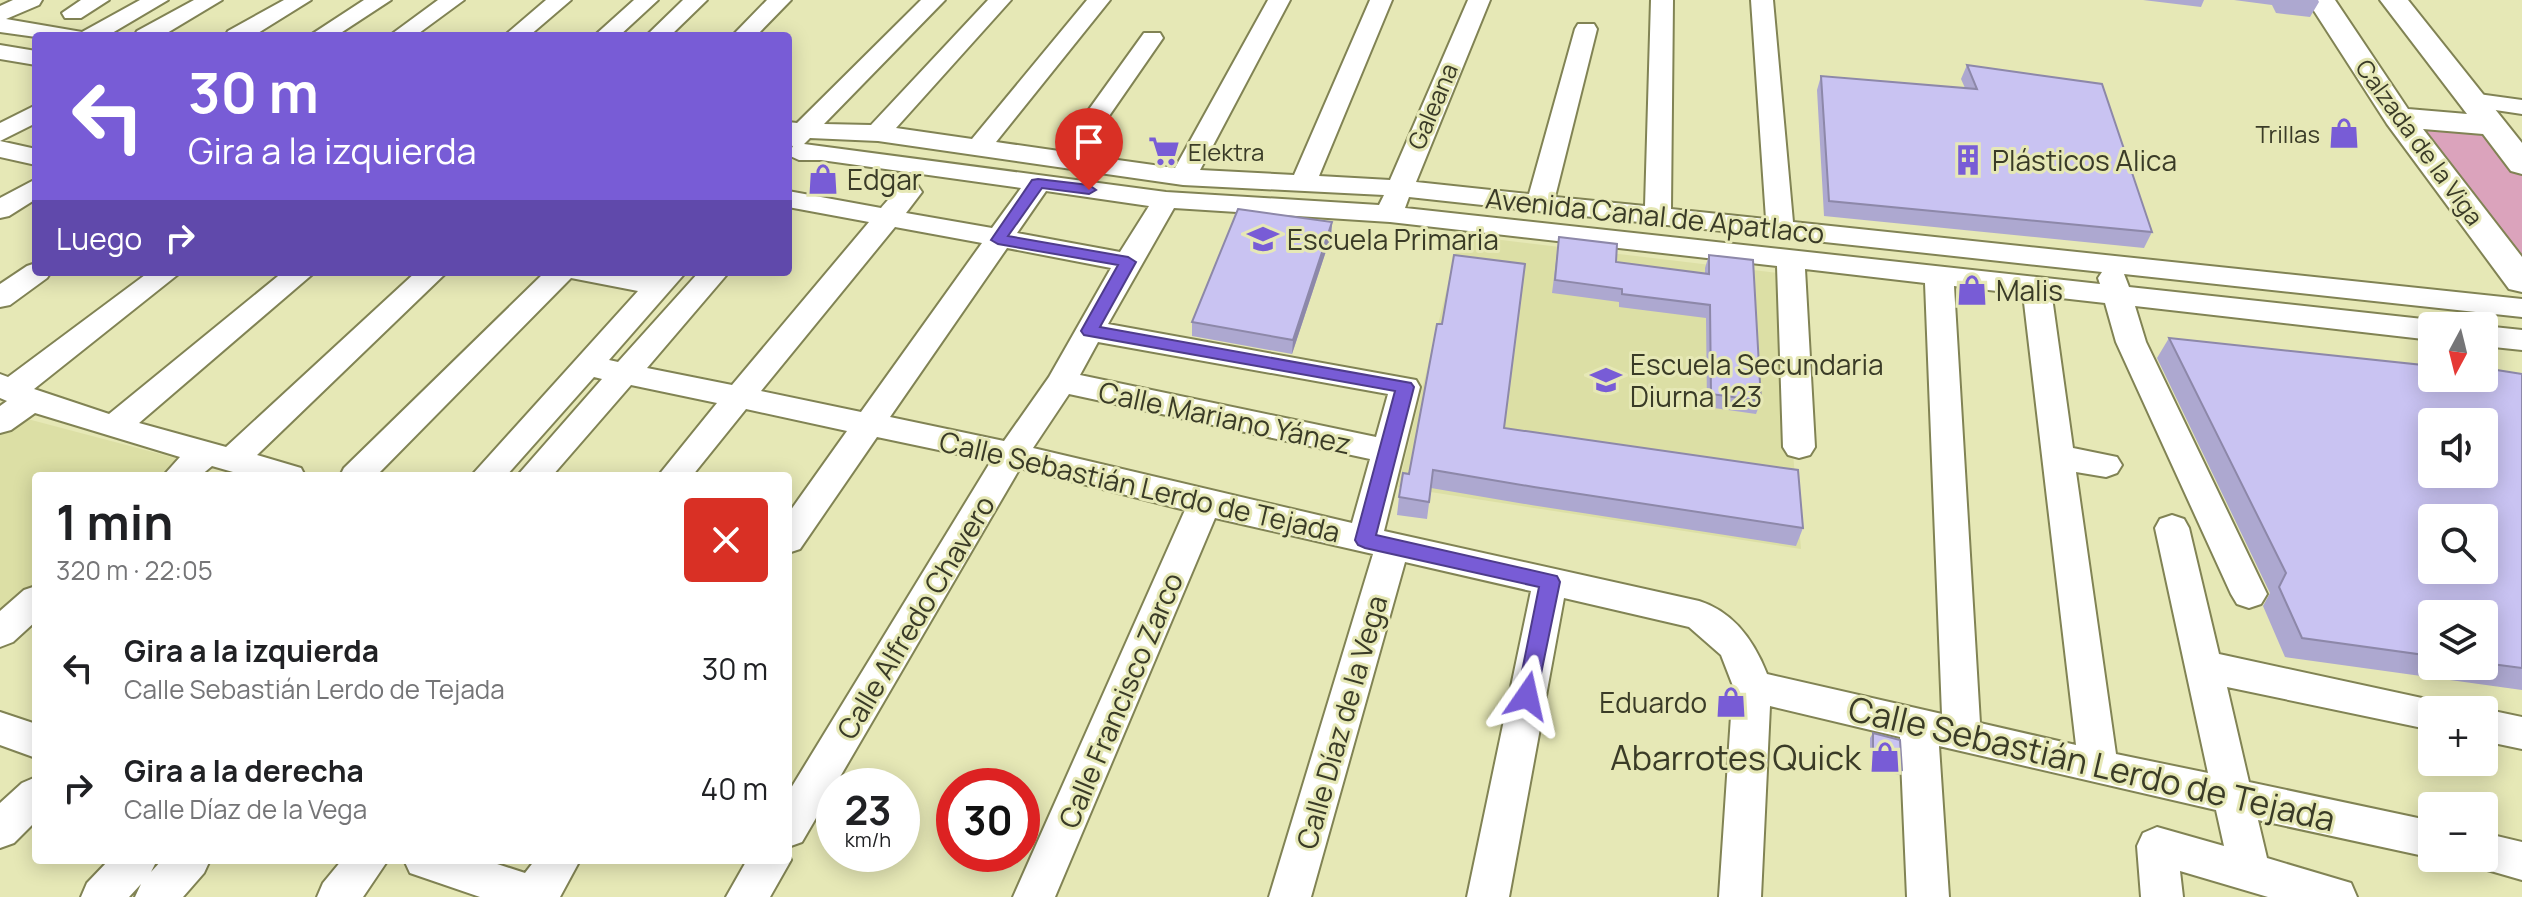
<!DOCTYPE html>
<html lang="es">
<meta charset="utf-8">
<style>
body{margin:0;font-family:Manrope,sans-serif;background:#f2f2f2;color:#202124;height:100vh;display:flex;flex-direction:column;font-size:30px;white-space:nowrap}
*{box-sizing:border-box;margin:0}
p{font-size:26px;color:#757577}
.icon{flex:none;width:44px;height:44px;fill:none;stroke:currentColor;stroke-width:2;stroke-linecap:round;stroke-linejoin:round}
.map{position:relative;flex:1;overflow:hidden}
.sheet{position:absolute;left:32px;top:472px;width:760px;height:392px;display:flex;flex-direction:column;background:#fff;border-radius:8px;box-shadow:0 4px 20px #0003}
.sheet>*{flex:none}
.top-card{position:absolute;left:32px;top:32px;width:760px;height:244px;border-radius:8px;box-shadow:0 4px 20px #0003;background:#785cd6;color:#fff;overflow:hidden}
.needle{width:52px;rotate:187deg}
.tools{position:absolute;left:2418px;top:312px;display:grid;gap:16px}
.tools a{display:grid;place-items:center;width:80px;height:80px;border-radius:8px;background:#fff;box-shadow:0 4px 20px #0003;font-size:40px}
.speed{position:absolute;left:816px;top:768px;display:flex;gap:16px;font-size:40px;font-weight:700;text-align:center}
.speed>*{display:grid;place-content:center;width:104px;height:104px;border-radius:50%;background:#fff;box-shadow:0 4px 20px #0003;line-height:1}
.speed small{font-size:20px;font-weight:400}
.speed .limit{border:12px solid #d22;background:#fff;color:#111}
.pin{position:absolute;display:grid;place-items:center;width:68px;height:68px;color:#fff;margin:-82px -34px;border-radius:50% 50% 50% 0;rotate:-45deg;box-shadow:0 0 8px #0007}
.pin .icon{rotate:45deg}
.me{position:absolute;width:88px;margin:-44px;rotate:11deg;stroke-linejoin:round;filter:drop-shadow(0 0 6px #0008)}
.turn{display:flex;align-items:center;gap:28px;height:168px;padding:0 24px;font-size:36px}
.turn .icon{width:104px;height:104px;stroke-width:2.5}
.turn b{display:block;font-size:56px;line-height:68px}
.then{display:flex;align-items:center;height:76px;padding:0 24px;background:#0003;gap:16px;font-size:30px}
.round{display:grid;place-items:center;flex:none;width:84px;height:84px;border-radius:8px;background:#f2f2f2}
.overview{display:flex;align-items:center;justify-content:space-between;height:136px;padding:0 24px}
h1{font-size:48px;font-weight:700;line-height:60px}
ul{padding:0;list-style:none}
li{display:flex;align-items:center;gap:24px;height:120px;padding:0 24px}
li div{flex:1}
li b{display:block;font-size:30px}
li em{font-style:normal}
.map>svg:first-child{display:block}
.built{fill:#dcdfa5}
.green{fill:#dba3bc}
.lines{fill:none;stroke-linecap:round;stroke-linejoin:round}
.minor-casing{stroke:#818354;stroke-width:4}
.major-casing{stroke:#818354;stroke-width:4}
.minor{fill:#fff;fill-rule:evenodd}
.major{fill:#fff;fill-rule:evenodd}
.wall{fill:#ada8d0;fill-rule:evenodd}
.shaded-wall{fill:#8d88a9}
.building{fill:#c9c3f2;stroke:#8d88a9;stroke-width:2;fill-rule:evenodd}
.route{fill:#785cd6;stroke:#4e3c8b;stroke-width:2}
.labels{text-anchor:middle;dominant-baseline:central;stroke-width:6;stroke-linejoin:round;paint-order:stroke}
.far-street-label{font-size:24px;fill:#3a3b27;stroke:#e6e8b6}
.far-poi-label{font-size:24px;fill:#3a3b27;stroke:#e6e8b6;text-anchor:end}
.poi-label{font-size:28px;fill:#3a3b27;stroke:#e6e8b6;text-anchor:start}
.street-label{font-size:28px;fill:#3a3b27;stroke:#e6e8b6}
.near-poi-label{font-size:34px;fill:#3a3b27;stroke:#e6e8b6;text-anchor:end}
.near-street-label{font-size:34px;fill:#3a3b27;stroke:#e6e8b6}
</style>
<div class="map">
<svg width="2522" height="897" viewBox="0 0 2522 897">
<rect width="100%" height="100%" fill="#e6e8b6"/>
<path class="built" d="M1460,235L1778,273L1801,549L1398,487Z
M20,417L183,460L165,476H36V587L0,618V433Z"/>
<path class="green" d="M2410,122L2489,130L2522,173V271Z"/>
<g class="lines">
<defs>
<path id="minor" d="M13,0H42L39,5L6,19L82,32L140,0H168L107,36L36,37L0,32V6Z
M81,0H109L81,18H65L62,13Z
M194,0H222L162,36H134L137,31Z
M284,0H311L253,36H225L228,31Z
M364,0H391L336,36H309Z
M438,0H464L415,36H389Z
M546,0H571L529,36H504Z
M634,0H658L619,36H594Z
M683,0H707L670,36H646Z
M767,0H791L756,36H732Z
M921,0H945L824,124L871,125L988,0H1011L896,128L972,139L1087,0H1110L996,142L1059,151L1144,33H1160L1163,38L1082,155L1175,168L1268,0H1290L1200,170L1294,175L1370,0H1392L1319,176L1390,180L1468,0H1490L1416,182L1529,194L1575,29L1578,24H1594L1597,29L1555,197L1645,206L1651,0H1673L1671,209L1766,219L1751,0H1773L1793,222L2522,299V317L2124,274L2129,287L2432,320L2444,326H2432V340L2135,306L2146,342L2267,594L2261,604L2249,608L2237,604L2231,594L2116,342L2105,303L2052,297L2073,448L2117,457L2122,465L2117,473L2106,477L2076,472L2116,754L2208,773L2155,528L2160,519L2172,515L2184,519L2189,528L2219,654L2445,703L2449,710H2432V730L2227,687L2249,782L2432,821L2433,858L2258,820L2267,858L2351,883L2357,897H2268L2180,871L2183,897H2141L2137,846L2143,833L2157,827L2224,846L2216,810L1939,746L1949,897H1907L1900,737L1770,706L1761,897H1719L1733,686L1721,655L1689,627L1564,598L1509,897H1467L1531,591L1405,562L1311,897H1269L1373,554L1215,518L1055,897H1013L1185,510L1020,468L802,842L788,847V793L991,461L877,437L800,549L788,553V514L847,431L746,409L692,476H658L717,403L631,385L552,476H517L602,379L594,377L506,476H471L638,291L571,278L376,476H340L344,468L545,272H631L653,276L656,272H686L609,360L618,362L699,272H729L647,368L732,385L869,222L788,207V191L881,208C893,195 899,182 918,186L922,192L906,213L992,228L1021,188L821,160H799L788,155L793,146L788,145V122L797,123ZM810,138L878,141L1183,185L1384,195L1379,205L1166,192L804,144ZM1046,191L1149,206L1120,252L1017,233ZM1409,197L2102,272L2098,278L2100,284L1405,208ZM1174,208L1390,222L1777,266L1783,447L1788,455L1799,458L1810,455L1815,447L1805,269L1925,283L1942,714L1767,674C1754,641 1734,612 1699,601L1384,531L1420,387L1416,380L1108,324ZM895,227L982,243L861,412L761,391ZM1007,248L1111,268L1049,377L1004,441L890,417ZM1954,286L2023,294L2076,745L1980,723ZM1098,342L1388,394L1376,437L1080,375ZM1069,394L1370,459L1352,523L1033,448Z
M0,45L36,51V65L0,59Z
M2471,93L2522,100V114L2462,105L2459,100L2462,95Z
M36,105V123L0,141L36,149V165L0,157V123Z
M36,179V199L9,216L0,218V198Z
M36,263V272H51L47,278L10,305L0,307V284L27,266Z
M149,272H181L34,389L109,414L283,272H315L139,423L226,447L416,272H447L257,455L301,468L305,476H247L212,466L200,476H163L180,457L35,413L11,430L0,433V406L7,401L0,398V374L8,377Z
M2484,326L2522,330V350L2484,346Z
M36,586V621L13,642L0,647V611L24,590Z
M2484,709L2522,717V749L2484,741V710H2480Z
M0,712L36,724V758L0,745Z
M36,777V821L14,843L0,848V803L22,783Z
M2484,833L2522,842V880L2470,865L2466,858H2484Z
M788,854L791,860L770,897H726L747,860H788Z
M109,860H157L151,872L162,860H210L204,873L183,897H135L141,884L129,897H81L87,883Z
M342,860H388L363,897H317L323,883Z
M404,860H485L525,873L535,860H580L560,897H480L410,873Z"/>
<path id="major" d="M2307,0H2335L2408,109L2467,114L2380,0H2408L2522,143V174L2511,171L2483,134L2423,129L2522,257V292L2509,289L2387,124Z"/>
</defs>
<use href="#minor" class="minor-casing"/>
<use href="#major" class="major-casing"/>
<use href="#minor" class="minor"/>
<use href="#major" class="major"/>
</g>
<path class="wall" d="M2143,0H2204L2201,7Z
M2234,0H2318L2319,2L2310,17L2276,13L2272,5Z
M1967,65L2152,232L2144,248L1824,216L1817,90L1821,76L1965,88L1961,79Z
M1332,222L1331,236L1292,354L1192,336V322Z
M1559,237L1616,262L1705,274V268L1709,255L1761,401L1756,414L1707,407L1706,318L1619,307V302L1552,293Z
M1442,324L1504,428L1803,528L1796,546L1531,505L1431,488L1427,519L1397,515L1399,497L1409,474Z
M2169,338L2432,366L2522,374V690L2285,657L2263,606L2270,593L2157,358ZM2432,614H2484V666H2432Z
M1873,733L1902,770L1899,775L1870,768V738Z"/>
<path class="shaded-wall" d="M1332,222L1331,236L1292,354L1293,340Z"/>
<path class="building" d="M1967,65L2102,84L2152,232L1829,201L1821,76L1977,89Z
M1238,209L1332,222L1293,340L1192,322Z
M1559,237L1617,244L1616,262L1709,274V255L1753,260L1761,401L1711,394L1710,305L1622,294V289L1555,280Z
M1454,255L1525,264L1504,428L1798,470L1803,528L1534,487L1433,470L1429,502L1399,497L1403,473L1409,474L1437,324H1442Z
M2169,338L2432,366V378H2484V368L2522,374V668L2484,663V614H2432V656L2302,638L2279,587L2286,573ZM2432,422H2484V474H2432ZM2432,518H2484V570H2432Z
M1873,733L1900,740L1902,770L1873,763Z"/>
<path class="route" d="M1038,179L1089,185L1096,190L1089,194L1042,188L1008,236L1128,257L1136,262L1100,327L1411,383L1414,387L1376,535L1557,576L1560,582L1535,703L1527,705L1520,703L1517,696L1539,587L1365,548L1358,545L1355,540L1395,391L1084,335L1081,331L1118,265L998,244L991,240L1032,180Z"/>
<defs>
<symbol id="shop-bare" viewBox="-9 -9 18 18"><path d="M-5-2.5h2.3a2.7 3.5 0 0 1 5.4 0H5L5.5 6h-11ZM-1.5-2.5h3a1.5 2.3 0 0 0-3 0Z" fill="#785cd6" stroke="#e6e8b6" stroke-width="2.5" paint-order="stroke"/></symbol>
<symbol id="supermarket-bare" viewBox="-9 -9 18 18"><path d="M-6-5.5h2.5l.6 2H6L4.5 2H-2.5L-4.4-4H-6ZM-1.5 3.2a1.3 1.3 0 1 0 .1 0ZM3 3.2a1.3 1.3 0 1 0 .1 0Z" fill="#785cd6" stroke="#e6e8b6" stroke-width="2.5" paint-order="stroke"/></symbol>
<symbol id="building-bare" viewBox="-9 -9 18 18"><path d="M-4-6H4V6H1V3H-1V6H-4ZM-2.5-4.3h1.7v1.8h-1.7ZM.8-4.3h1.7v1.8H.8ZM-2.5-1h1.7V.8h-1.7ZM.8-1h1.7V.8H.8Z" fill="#785cd6" stroke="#e6e8b6" stroke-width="2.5" paint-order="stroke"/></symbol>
<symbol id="school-bare" viewBox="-9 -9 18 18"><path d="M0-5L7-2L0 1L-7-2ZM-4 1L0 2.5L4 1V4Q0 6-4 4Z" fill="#785cd6" stroke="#e6e8b6" stroke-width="2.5" paint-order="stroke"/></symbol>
</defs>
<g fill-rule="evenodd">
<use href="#shop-bare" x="2322" y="111" width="44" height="44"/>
<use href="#supermarket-bare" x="1142" y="129" width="44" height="44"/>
<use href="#building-bare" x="1946" y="138" width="44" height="44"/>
<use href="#shop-bare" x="801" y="157" width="44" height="44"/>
<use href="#school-bare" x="1241" y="217" width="44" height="44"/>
<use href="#shop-bare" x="1950" y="268" width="44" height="44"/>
<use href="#school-bare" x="1584" y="358" width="44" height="44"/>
<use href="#shop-bare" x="1709" y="680" width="44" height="44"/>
<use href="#shop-bare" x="1863" y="735" width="44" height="44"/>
</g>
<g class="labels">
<g class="far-street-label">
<text transform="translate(1432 106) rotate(-67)">Galeana</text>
<text transform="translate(2420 142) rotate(54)">Calzada de la Viga</text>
</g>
<g class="far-poi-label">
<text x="2320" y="133">Trillas</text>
<text x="1188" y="151" text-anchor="start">Elektra</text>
</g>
<g class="poi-label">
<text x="1992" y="160">Plásticos Alica</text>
<text x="847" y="179">Edgar</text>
<text x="1287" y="239">Escuela Primaria</text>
<text x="1996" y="290">Malis</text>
<text x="1630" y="364">Escuela Secundaria<tspan x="1630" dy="32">Diurna 123</tspan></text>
<text x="1707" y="702" text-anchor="end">Eduardo</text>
</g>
<g class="street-label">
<text transform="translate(1655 215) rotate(6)">Avenida Canal de Apatlaco</text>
<text transform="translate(1225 417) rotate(12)">Calle Mariano Yánez</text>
<text transform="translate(1140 486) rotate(13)">Calle Sebastián Lerdo de Tejada</text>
<text transform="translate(915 617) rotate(-59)">Calle Alfredo Chavero</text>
<text transform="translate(1120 700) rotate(-67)">Calle Francisco Zarco</text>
<text transform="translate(1341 722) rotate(-74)">Calle Díaz de la Vega</text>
</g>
<g class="near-poi-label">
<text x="1861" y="757">Abarrotes Quick</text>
</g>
<g class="near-street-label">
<text transform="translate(2092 763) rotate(13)">Calle Sebastián Lerdo de Tejada</text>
</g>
</g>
</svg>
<div class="tools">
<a><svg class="needle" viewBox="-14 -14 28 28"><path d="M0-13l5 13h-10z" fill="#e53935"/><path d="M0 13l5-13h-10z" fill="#757577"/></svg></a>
<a><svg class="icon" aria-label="sound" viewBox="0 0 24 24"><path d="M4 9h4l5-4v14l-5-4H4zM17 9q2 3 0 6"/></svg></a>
<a><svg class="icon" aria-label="search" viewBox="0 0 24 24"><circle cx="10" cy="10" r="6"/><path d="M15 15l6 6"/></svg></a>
<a><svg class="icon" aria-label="layers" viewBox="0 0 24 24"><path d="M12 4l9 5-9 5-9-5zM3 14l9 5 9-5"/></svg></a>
<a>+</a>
<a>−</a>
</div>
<div class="speed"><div>23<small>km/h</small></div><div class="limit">30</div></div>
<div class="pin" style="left:1089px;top:190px;background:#d93025"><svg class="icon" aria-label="arrive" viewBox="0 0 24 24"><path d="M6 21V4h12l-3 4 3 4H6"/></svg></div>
<svg class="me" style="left:1527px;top:696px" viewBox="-20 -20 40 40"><path d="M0-17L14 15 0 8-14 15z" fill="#785cd6" stroke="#fff" stroke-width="4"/></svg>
<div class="top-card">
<div class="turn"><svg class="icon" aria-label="left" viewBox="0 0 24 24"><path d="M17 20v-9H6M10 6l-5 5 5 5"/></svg><div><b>30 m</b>Gira a la izquierda</div></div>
<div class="then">Luego<svg class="icon" aria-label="right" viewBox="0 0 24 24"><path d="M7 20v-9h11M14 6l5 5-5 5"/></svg></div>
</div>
<section class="sheet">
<div class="overview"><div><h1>1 min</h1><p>320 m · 22:05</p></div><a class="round" style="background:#d93025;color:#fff"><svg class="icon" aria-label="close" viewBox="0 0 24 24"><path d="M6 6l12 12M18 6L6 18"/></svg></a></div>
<ul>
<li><svg class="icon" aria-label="left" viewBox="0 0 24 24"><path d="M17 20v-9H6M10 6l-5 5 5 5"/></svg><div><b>Gira a la izquierda</b><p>Calle Sebastián Lerdo de Tejada</p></div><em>30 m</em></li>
<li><svg class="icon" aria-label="right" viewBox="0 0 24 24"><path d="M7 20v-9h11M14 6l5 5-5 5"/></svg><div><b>Gira a la derecha</b><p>Calle Díaz de la Vega</p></div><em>40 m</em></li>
</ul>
</section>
</div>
